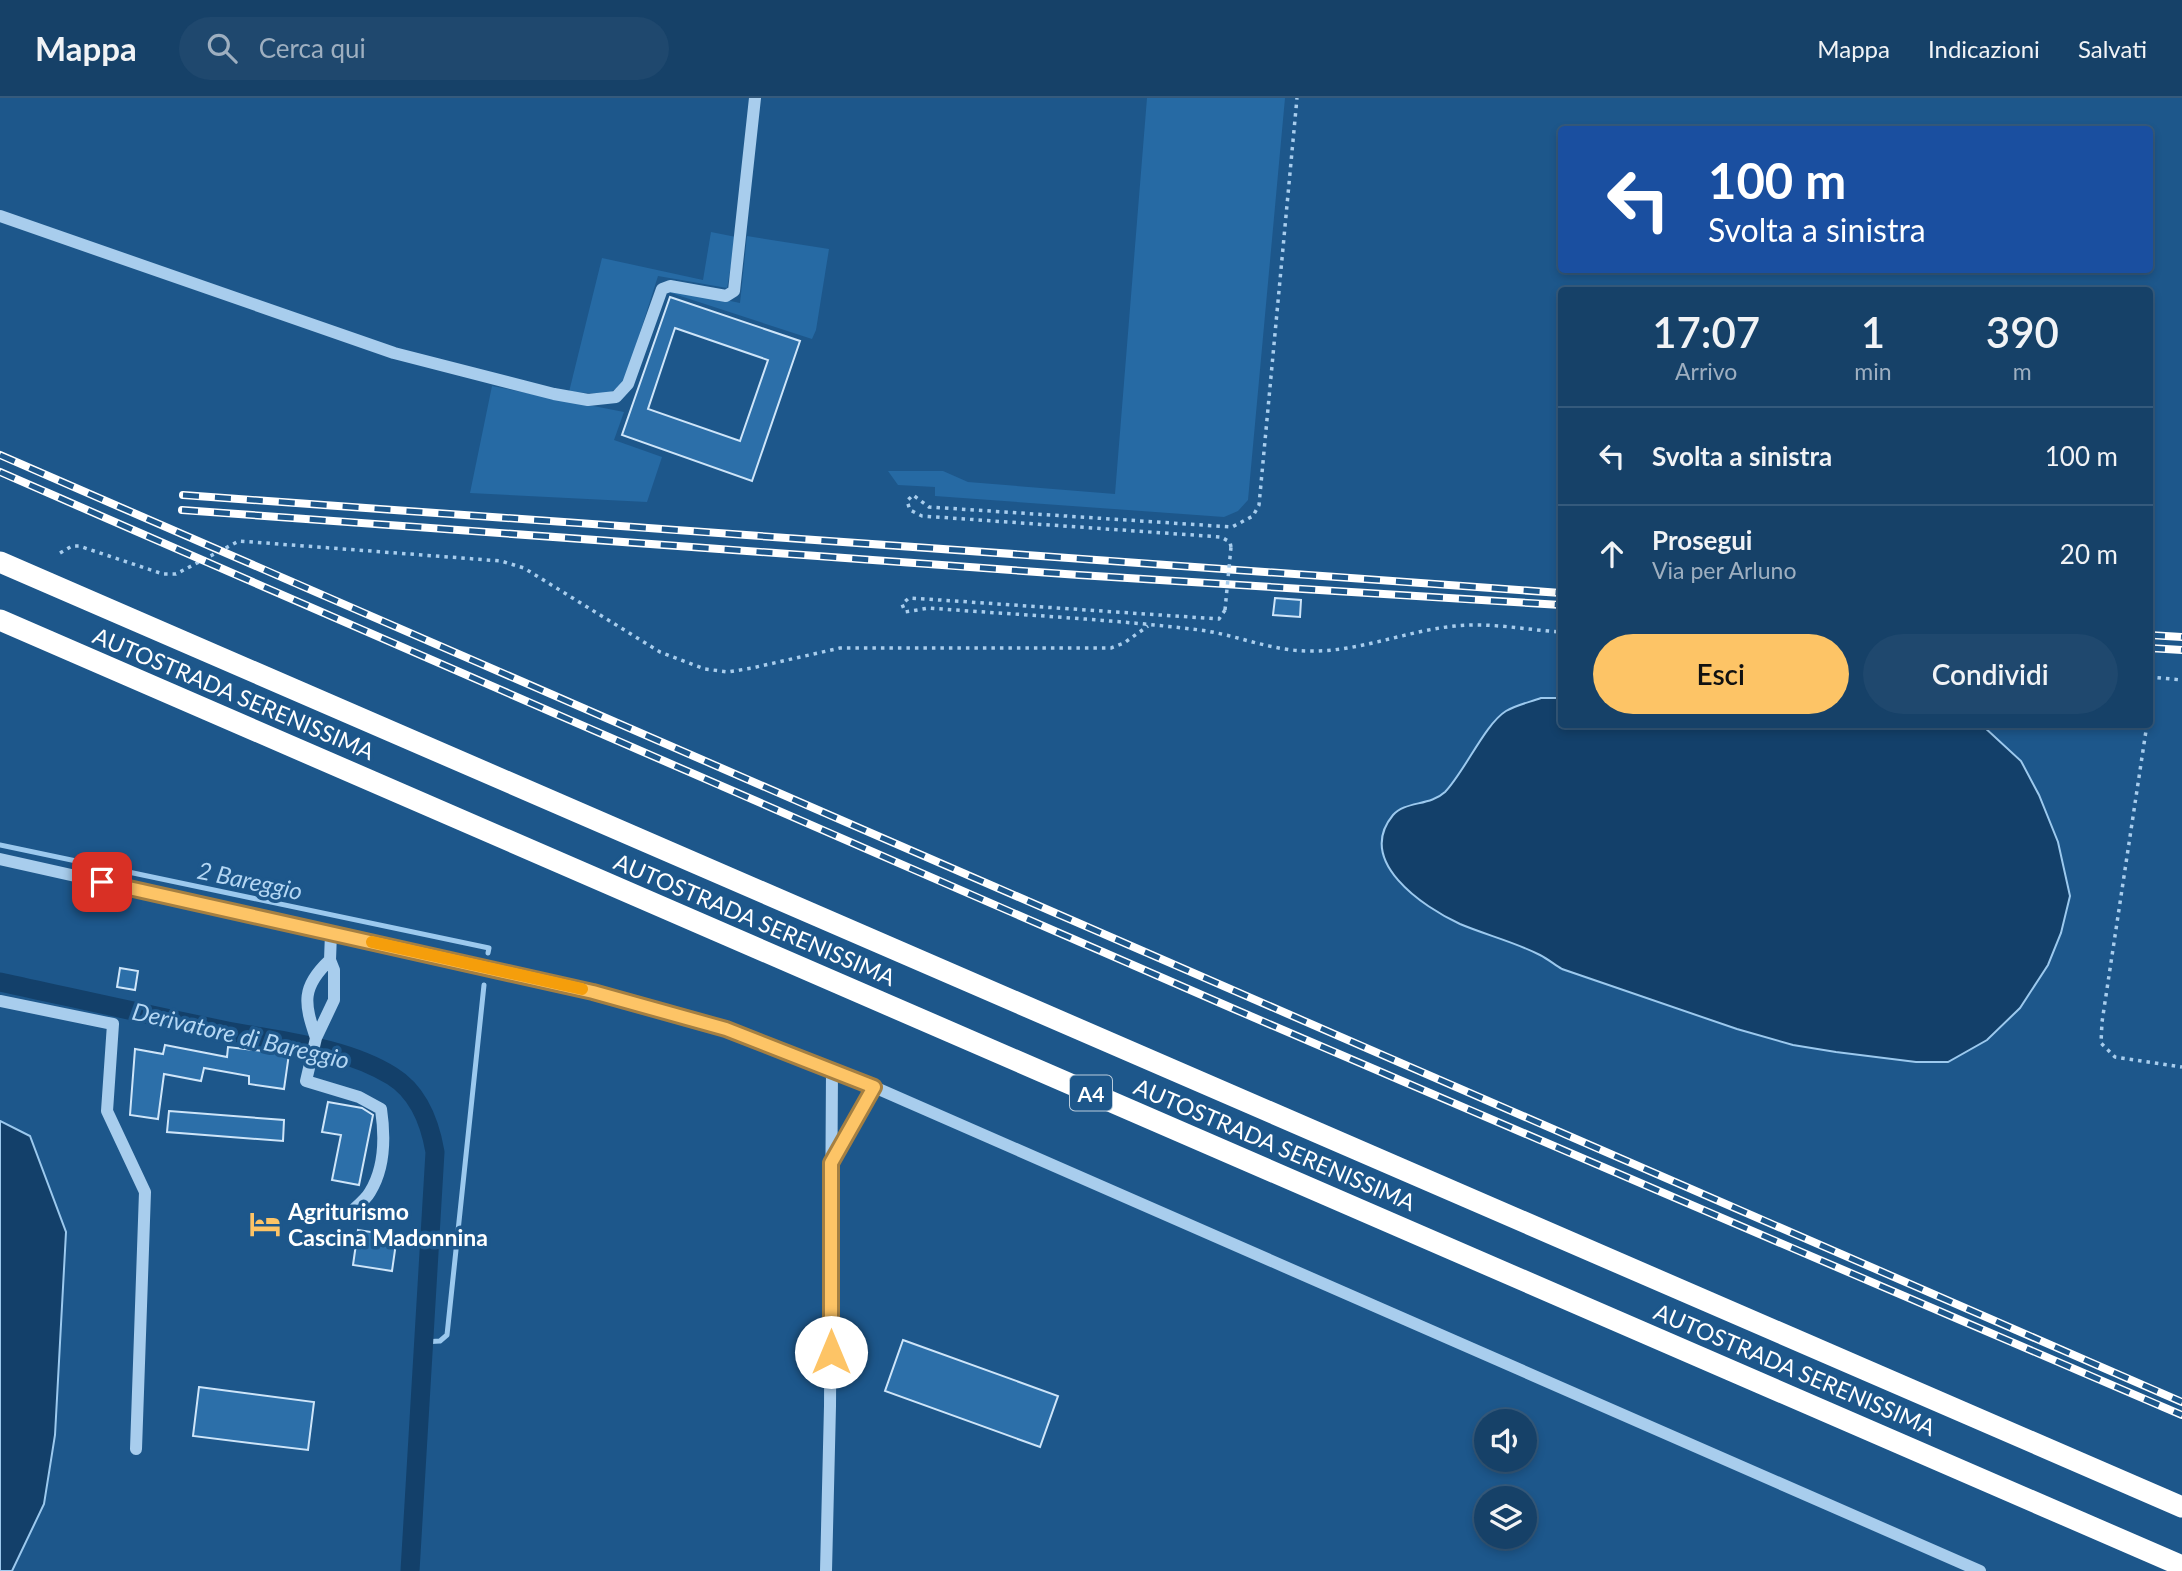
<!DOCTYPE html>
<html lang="it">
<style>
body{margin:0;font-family:Lato,sans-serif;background:#1f486e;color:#f1f3f6;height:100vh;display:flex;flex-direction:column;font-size:26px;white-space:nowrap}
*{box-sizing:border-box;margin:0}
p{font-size:23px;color:#9eafc0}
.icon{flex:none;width:38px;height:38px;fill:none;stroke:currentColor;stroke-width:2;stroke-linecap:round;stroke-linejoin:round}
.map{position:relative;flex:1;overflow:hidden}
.panel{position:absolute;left:1558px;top:189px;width:595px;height:441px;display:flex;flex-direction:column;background:#164168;border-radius:7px;box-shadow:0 4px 10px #0003,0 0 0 2px #355a7c}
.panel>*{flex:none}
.hud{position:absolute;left:1558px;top:28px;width:595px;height:147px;border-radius:7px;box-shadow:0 4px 10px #0003,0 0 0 2px #355a7c;background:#1a4fa0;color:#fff;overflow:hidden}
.buttons{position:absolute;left:1474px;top:1311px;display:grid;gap:14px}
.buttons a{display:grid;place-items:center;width:63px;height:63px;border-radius:50%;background:#164168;box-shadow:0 4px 10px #0003,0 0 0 2px #355a7c;font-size:35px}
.pin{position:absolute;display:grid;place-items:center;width:60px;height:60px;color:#fff;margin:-30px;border-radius:14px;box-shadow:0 4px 10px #0006}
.me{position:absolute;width:77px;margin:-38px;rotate:0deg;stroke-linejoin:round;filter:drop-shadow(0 0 5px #0008)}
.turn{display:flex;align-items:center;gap:24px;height:147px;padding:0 35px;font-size:32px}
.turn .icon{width:91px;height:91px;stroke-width:2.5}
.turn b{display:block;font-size:49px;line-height:60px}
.eta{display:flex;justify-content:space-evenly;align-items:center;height:119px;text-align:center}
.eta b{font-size:42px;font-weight:600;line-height:49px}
.cta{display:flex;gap:14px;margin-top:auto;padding:14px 35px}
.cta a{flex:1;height:80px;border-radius:42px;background:#fdc466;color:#111;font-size:28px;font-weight:600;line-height:80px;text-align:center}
.cta a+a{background:#1f486e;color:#f1f3f6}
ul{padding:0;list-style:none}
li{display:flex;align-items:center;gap:21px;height:98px;padding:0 35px;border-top:2px solid #355a7c}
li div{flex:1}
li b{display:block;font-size:26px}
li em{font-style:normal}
header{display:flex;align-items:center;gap:42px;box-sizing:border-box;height:98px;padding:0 35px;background:#164168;border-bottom:2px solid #355a7c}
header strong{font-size:33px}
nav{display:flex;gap:38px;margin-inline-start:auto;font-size:24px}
.search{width:490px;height:63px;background:#1f486e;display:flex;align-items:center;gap:18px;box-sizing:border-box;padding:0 24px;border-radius:38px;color:#9eafc0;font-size:26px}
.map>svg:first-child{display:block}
.green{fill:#266aa4}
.water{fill:#13406a;stroke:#9cc9ee;stroke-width:2}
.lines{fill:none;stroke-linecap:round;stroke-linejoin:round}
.stream{stroke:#9cc9ee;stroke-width:5}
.canal{stroke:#13406a;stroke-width:19}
.building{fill:#2c6fa9;stroke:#cee5f9;stroke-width:2;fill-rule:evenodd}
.path{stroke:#a8cded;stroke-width:3.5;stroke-dasharray:3.5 5;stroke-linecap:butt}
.minor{stroke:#a8cded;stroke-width:12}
.highway{stroke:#fff;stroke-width:21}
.rail-casing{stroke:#fff;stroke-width:8}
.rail{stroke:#1d578b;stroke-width:5;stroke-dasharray:16;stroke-linecap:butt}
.path-bridge{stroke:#a8cded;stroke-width:3.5;stroke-dasharray:3.5 5;stroke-linecap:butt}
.route-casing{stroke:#a47f42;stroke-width:18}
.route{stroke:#fdc466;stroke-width:12}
.slow{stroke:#f59e0b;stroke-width:12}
.labels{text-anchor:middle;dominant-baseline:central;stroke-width:7;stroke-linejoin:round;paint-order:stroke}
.shield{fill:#1d578b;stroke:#bbcddc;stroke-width:2}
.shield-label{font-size:21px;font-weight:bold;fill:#fff}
.street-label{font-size:23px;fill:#fff;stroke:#1d578b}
.poi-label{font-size:23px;font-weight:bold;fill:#fff;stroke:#1d578b;text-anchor:start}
.water-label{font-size:24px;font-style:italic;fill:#b4d7f4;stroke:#1d578b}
</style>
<header>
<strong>Mappa</strong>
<div class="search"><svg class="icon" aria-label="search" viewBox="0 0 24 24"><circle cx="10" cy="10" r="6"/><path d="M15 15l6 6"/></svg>Cerca qui</div>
<nav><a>Mappa</a><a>Indicazioni</a><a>Salvati</a></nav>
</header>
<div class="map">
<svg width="2182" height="1473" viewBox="0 0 2182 1473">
<rect width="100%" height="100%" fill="#1d578b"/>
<path class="green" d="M1147,0H1285L1248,402L1238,413L1224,419L935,398V389L898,387L888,373H943L968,384L1115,396Z
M711,134L736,139L727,190L658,178L624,285L608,296L569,294L602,160L703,182Z
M747,138L829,151L816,232L812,241L668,194L673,191L740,205Z
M492,288L624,314L614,342L662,359L647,404L470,395Z"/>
<path class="water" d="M1541,600H1561V626L1983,628L2021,663L2039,697L2058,744L2070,798L2061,835L2048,867L2020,910L1987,942L1948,964H1916L1836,954L1793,947L1737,931L1562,871C1555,867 1548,861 1540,857C1515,844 1486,837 1460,826C1423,809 1355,763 1393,717C1405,703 1430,708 1445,694C1465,673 1485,626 1506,613C1516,607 1530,604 1541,600Z
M0,1023L30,1038L66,1134L55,1337L44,1406L12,1473H0Z"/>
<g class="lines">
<path class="stream" d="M0,747L489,850L488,855
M423,1244L440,1243L447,1237L484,887"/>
<path class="canal" d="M0,884C74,900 149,917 223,932C278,943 344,948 392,978C418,994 430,1025 435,1054L410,1473"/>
</g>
<path class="building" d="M670,199L800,243L752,383L622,337ZM675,230L768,262L740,343L648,311Z
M1275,500L1301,502L1300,519L1273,517Z
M120,870L138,873L135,892L117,889Z
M165,947L227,959L228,949L289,956L284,991L249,986V978L204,970L201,983L164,976L158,1021L130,1017L135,951L163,956Z
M328,1004L362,1010L373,1017L359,1087L332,1082L341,1037L322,1034Z
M169,1013L284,1022L283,1043L167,1034Z
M358,1132L397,1138L392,1173L353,1167Z
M903,1242L1058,1298L1040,1349L885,1293Z
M199,1289L314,1304L308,1352L193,1338Z"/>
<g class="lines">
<path class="path" d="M1231,449L1230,444L1221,439L922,418L910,412L907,403L913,397L929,409L1232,429L1253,418L1259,407L1297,0
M60,455L72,448H79L163,476H176L239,443L501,463L524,470L660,554L705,571L728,574L752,570L840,550H1111L1124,545L1148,528
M1225,512L1219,521L925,501L909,500L902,506L905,514L929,510C1019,517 1110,521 1200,532C1237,537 1271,553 1309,553C1359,554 1405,533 1455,528C1489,524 1527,532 1561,534
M2149,579L2182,582
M2149,583V616
M2147,626L2102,924L2101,945L2115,959L2182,969"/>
<path class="minor" d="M0,118L394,255L554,296L588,302L616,299L628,286L662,191L670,188L726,198L734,193L755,0
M0,761L593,894L726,931L874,989L1980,1473
M331,835L330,862L334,872V902L316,940L306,983L359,999L381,1011C385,1038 385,1070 370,1094C365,1103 353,1111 346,1119
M0,903L113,926L107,1013L145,1094L136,1351
M316,940C304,905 301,889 330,862
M832,1064L874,989
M826,1473L830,1308L832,972"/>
<path class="highway" d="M0,464L2182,1409
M0,522L2182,1468"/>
<defs>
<path id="rail" d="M0,357L2182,1304
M0,374L1234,911L2182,1317
M183,397L1561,495
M182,412L1079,477L1561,507
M2149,537L2182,539
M2149,550L2182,552"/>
</defs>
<use href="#rail" class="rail-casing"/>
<use href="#rail" class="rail"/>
<path class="path-bridge" d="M1225,512L1231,449"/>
</g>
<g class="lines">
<defs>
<path id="route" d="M102,784L593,894L726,931L874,989L831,1065V1254"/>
</defs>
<use href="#route" class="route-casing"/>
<use href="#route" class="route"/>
<path class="slow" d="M372,844L582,891"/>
</g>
<defs>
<symbol id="hotel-bare" viewBox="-9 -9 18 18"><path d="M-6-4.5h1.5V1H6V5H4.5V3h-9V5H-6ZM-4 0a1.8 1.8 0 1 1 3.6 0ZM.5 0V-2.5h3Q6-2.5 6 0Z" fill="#fdc466" stroke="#1d578b" stroke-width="2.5" paint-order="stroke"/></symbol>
</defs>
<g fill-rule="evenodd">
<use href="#hotel-bare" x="243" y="1104" width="44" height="44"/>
</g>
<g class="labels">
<rect class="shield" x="1070" y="977.5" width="42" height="35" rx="5"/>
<g class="shield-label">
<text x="1091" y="995">A4</text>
</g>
<g class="street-label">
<text transform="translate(234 595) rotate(23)">AUTOSTRADA SERENISSIMA</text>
<text transform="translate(755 821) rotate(23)">AUTOSTRADA SERENISSIMA</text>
<text transform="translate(1275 1046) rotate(23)">AUTOSTRADA SERENISSIMA</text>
<text transform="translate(1795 1271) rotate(23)">AUTOSTRADA SERENISSIMA</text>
</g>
<g class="poi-label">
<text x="288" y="1113">Agriturismo<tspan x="288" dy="26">Cascina Madonnina</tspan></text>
</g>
<g class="water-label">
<text transform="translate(250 782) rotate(12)">2 Bareggio</text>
<text transform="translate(241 937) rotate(13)">Derivatore di Bareggio</text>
</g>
</g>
</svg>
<div class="buttons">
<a><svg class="icon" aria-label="sound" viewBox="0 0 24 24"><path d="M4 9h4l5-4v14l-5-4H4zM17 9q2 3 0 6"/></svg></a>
<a><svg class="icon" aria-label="layers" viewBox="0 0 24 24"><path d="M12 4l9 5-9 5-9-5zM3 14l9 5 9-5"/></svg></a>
</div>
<div class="pin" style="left:102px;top:784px;background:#d93025"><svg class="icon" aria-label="arrive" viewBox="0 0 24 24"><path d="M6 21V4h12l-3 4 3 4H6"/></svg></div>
<svg class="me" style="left:831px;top:1254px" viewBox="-20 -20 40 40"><circle r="19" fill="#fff"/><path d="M0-13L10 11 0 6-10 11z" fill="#fdc466"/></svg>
<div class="hud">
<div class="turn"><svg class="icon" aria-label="left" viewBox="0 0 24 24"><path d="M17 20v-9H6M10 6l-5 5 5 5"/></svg><div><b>100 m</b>Svolta a sinistra</div></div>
</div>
<section class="panel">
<div class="eta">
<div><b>17:07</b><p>Arrivo</p></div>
<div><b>1</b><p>min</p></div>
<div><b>390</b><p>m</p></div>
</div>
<ul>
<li><svg class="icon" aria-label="left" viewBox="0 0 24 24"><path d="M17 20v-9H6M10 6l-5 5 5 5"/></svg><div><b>Svolta a sinistra</b></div><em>100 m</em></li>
<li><svg class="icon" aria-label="ahead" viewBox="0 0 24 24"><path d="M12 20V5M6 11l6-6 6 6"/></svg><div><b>Prosegui</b><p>Via per Arluno</p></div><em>20 m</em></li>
</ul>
<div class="cta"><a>Esci</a><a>Condividi</a></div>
</section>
</div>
